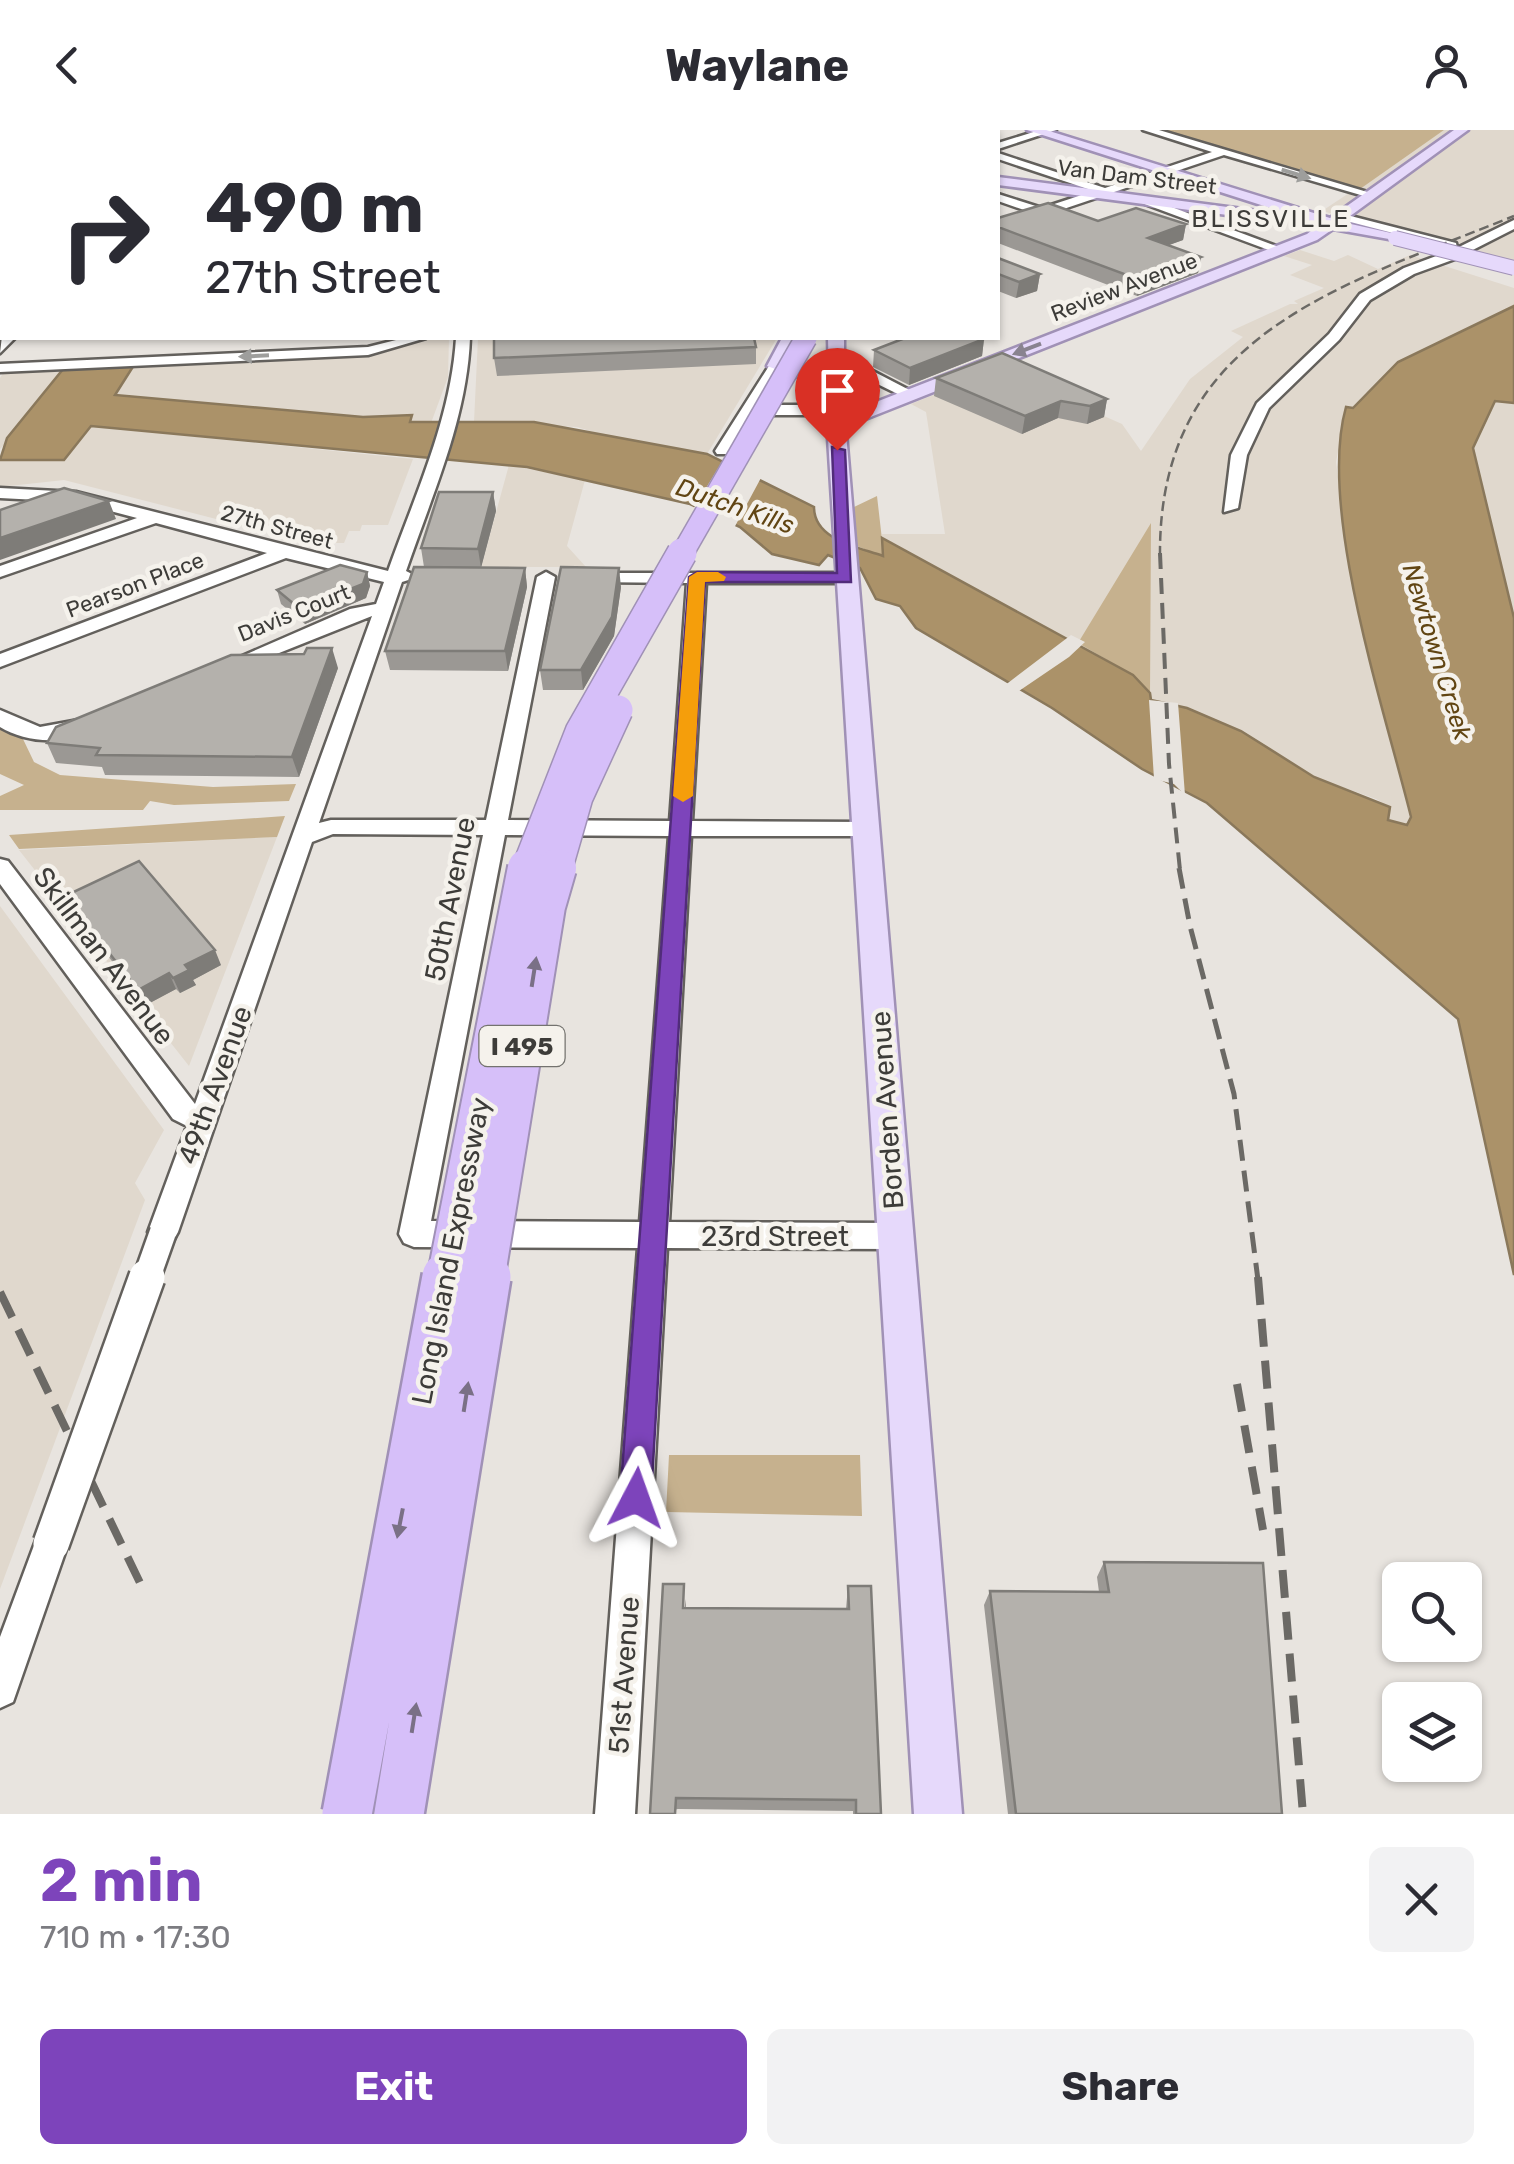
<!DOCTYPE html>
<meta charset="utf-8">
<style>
body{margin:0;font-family:Rubik,sans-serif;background:#f2f2f3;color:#2b2b33;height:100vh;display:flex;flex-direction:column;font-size:38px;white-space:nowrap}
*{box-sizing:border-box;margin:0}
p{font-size:32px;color:#7c7c81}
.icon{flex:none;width:55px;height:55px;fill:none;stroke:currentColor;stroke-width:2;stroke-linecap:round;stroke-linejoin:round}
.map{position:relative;height:1684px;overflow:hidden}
.drawer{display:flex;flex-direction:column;background:#fff;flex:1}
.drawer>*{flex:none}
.guide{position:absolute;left:0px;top:0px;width:1000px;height:210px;box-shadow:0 2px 8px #0004;background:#fff;color:#2b2b33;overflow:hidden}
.controls{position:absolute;left:1382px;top:1432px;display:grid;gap:20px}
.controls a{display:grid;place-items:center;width:100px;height:100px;border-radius:15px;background:#fff;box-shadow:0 2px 8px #0004;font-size:50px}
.pin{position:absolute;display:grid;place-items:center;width:85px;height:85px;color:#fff;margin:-102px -42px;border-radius:50% 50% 50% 0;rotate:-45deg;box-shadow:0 0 10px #0007}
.pin .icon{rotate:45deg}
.me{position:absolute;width:110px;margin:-55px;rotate:4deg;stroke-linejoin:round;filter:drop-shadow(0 0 8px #0008)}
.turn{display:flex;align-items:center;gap:35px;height:210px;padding:0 40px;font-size:45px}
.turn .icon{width:130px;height:130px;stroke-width:2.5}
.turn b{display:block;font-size:70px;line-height:85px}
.round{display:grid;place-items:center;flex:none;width:105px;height:105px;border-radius:15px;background:#f2f2f3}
.summary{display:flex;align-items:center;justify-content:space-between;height:170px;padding:0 40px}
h1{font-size:60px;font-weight:700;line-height:75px;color:#7d44bb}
.cta{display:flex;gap:20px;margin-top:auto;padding:20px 40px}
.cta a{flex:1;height:115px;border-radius:15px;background:#7d44bb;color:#fff;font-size:40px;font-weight:700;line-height:115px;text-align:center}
.cta a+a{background:#f2f2f3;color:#2b2b33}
header{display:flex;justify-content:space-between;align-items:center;height:130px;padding:0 40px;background:#fff;font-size:45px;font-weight:700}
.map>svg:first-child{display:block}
.built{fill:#e0d8cd}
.green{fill:#c6b18e}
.water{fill:#ab9269;stroke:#8a785b;stroke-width:2.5}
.pier{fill:#e8e4df}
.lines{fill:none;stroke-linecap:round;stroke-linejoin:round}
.minor-casing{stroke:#63605c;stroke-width:5}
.major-casing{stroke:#a091b6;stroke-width:5}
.highway-casing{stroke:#a091b6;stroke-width:5}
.minor{fill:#fff;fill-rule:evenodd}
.major{fill:#e6d9fb;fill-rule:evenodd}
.highway{fill:#d6bff9;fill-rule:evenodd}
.rail-far3{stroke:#6b6965;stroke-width:2.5;stroke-dasharray:10 5;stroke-linecap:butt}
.rail-far2{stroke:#6b6965;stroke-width:4;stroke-dasharray:16 9;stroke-linecap:butt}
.rail-far1{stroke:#6b6965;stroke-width:5;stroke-dasharray:21 10;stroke-linecap:butt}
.rail{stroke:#6b6965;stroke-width:8;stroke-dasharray:28 14;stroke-linecap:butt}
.minor-bridge-far1-casing{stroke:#63605c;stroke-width:31;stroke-linecap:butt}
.minor-bridge-casing{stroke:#63605c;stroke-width:40;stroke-linecap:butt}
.major-bridge-casing{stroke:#a091b6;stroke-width:16;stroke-linecap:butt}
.highway-bridge-far3-casing{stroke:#a091b6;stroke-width:24;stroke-linecap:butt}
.highway-bridge-far2-casing{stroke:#a091b6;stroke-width:32;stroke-linecap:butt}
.highway-bridge-far1-casing{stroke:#a091b6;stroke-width:42;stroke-linecap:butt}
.highway-bridge-casing{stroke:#a091b6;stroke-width:54;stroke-linecap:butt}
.minor-bridge-far1{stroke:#fff;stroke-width:26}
.minor-bridge{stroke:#fff;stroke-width:35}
.major-bridge{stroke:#e6d9fb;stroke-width:14}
.highway-bridge-far3{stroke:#d6bff9;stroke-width:21}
.highway-bridge-far2{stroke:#d6bff9;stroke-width:29}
.highway-bridge-far1{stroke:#d6bff9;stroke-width:38}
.highway-bridge{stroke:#d6bff9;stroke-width:49}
.wall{fill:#9b9894}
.shaded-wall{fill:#7e7c78}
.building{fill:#b4b1ac;stroke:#7e7c78;stroke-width:2.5}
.oneway{fill:#9e9e9c}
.oneway2{fill:#898390}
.oneway3{fill:#7a7086}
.route{fill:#7d44bb;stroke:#512c7a;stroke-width:2.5}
.slow{fill:#f59e0b}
.labels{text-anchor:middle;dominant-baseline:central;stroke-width:9;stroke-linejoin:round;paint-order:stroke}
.far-street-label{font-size:22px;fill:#3d3c39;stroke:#f5f2ec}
.far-neighbourhood-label{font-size:25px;letter-spacing:2.5px;fill:#3d3c39;stroke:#f5f2ec}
.far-water-label{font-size:25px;font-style:italic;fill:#614513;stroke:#f5f2ec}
.shield{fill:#f5f2ec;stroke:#74736f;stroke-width:2.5}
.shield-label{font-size:25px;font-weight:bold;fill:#3d3c39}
.street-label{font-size:28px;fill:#3d3c39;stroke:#f5f2ec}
</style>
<header><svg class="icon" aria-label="back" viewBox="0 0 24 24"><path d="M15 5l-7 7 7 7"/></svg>Waylane<svg class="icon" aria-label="person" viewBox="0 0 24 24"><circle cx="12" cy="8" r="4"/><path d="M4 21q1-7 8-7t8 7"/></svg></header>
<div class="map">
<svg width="1514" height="1684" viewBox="0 0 1514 1684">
<rect width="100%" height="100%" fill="#e8e4df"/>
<path class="built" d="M1444,0H1514V132L1322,81Z
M1300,120L1334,131L1348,125L1378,139L1410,125L1514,158V176L1398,232L1353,278L1347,277L1336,332L1345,405L1411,692L1408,695L1388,690L1390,677L1376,669L1314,647L1150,570V563L1133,545L882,408V404H945L926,282L911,274L998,239L1122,294L1141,321L1190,249L1243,207L1231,201L1290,174H1298L1294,171L1324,158L1290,145L1312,135L1284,126Z
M430,208H449L448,247L431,293L410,291L411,285L363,287L114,265L134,235L374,226Z
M478,208H777L707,324L616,309L577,297L474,292Z
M64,238L6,313L0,319V248L5,240Z
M1496,270L1514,273V488L1473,318Z
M91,296L413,329L388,395H362L360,401H349L344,413H310L64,350L0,357V330H64Z
M509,335L585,350L567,416L586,437H481Z
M277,707L189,936L19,720Z
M0,776L164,1000L135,1053L145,1070L0,1459Z"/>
<path class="green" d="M1161,0H1444L1360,59Z
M877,366L884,427L857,416L854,377Z
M1151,393L1150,563L1133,545L1078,513Z
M0,596L23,609L34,632L60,645L213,657L296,654L289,671L174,675L150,671L143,680H0V666L24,655L0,644Z
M285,686L277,707L19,719L9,705Z
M669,1325H860L862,1386L666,1382Z"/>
<path class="water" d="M1514,176V273L1495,271L1473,318L1514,488V1145L1458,889L1207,673L1142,639L1052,578L916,498L900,476L876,469L860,438L828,425L819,435L772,424L740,397L690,374L527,337L91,296L64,330H0L7,308L64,238L134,235L115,265L363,287L412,285L410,292H534L707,324L814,377C814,410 858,417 883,426L882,408L1133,545L1150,563L1151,570L1187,578L1241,601L1314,647L1390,677L1388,690L1407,695L1411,687C1385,581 1317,379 1346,277L1353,278L1398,232Z"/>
<path class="pier" d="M725,327L762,346L733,400L692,381Z
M1071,505L1085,512L1069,527L1016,563L1004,556Z
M1149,570L1178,573L1185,665L1174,654L1154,649Z"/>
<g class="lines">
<defs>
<path id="minor" d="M1040,0H1056L998,19V13Z
M1143,0H1159L1374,64L1364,66L1224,25L998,101V93L1030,82L998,71V64L1042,78L1094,61L998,29V23L1105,58L1212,22Z
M0,20H2V26H0Z
M1142,69H1150L1287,120L1277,123L1142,73Z
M1335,82L1456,113L1457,118L1514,90V99L1455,129L1414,144L1370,170L1339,210L1269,278L1247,325L1238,378L1224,382L1231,325L1257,273L1329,204L1360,164L1404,138L1455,119L1335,88Z
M0,114H2V122H0Z
M0,152H2V160H0Z
M2,206L15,208L0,223Z
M404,208H426L368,225L0,242V234L368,217Z
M456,208H470C467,289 432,365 406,441L418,447L402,452L319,693L331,690H486L537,447L546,442L555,447L508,690L670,691L687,453L589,452L580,447L583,443H845L854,448L845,453H706L692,691L866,692L877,699L866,706H691L669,1092L896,1093L906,1097L911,1106L906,1115L896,1119L667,1118L635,1684H595L638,1118L414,1117L404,1113L399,1104L483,705L333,704L312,712L178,1102L173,1111L163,1115L153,1111L148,1102L187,996L173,989L0,754V729L8,731L195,974L372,486L234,541H220L217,537L350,479L376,474L384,452L286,428L0,537V524L267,423L156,393L0,447V436L137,388L76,372L0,368V358L76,362L388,441C415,365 451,289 456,208ZM505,705L669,706L640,1092L431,1091Z
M776,232L783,236L759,275H835L843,280L835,285H753L729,324H717L715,321L769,236Z
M837,235L865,237L919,265L906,268L857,244L832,242L830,239Z
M0,580L40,597L84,589L94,595C71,617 26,613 0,597Z
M51,1397L63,1402L68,1414L13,1572L0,1578V1507L39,1402Z"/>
<path id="major" d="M777,0H789V2H777Z
M815,0H827L828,2H816Z
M1027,0H1046L1330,88L1454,0H1468L1342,92L1400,105V111L1333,99L1317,110L868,288L845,291L962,1684H914L826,276L812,252L767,236L782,208H798L786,233L825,244L829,250L828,208H844V280L858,279L1307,104L1320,94Z
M998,47L1258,81L1265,85L1258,89L998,55Z"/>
<path id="highway" d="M803,0H817V2H803Z"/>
</defs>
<use href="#minor" class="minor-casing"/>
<use href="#major" class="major-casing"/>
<use href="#highway" class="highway-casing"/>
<use href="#minor" class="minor"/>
<use href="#major" class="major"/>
<use href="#highway" class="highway"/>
<path class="rail-far3" d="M1160,426C1158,203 1342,156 1514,86"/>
<path class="rail-far2" d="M1160,423L1169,634L1180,740"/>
<path class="rail-far1" d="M1179,738L1190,796L1234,964L1258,1150"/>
<path class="rail" d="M1258,1147L1303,1684
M0,1162L143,1459
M1237,1254L1263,1400"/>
<defs>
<path id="minor-bridge-far1" d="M146,1150L163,1102"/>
<path id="minor-bridge" d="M51,1414L147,1147"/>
<path id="major-bridge" d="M1395,108L1514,138"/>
<path id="highway-bridge-far3" d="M681,426L806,208"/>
<path id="highway-bridge-far2" d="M526,740L580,602L682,423
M557,740L578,667L618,580"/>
<path id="highway-bridge-far1" d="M446,1150L527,738
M485,1150L546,776L557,738"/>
<path id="highway-bridge" d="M347,1684L447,1147
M399,1684L486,1147"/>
</defs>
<use href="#minor-bridge-far1" class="minor-bridge-far1-casing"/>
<use href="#minor-bridge" class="minor-bridge-casing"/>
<use href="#major-bridge" class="major-bridge-casing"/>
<use href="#highway-bridge-far3" class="highway-bridge-far3-casing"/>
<use href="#highway-bridge-far2" class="highway-bridge-far2-casing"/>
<use href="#highway-bridge-far1" class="highway-bridge-far1-casing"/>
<use href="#highway-bridge" class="highway-bridge-casing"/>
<use href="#minor-bridge-far1" class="minor-bridge-far1"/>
<use href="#minor-bridge" class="minor-bridge"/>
<use href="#major-bridge" class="major-bridge"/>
<use href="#highway-bridge-far3" class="highway-bridge-far3"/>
<use href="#highway-bridge-far2" class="highway-bridge-far2"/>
<use href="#highway-bridge-far1" class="highway-bridge-far1"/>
<use href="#highway-bridge" class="highway-bridge"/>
</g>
<path class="wall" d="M0,43H2V114H0Z
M998,88L1186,94L1183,110L1168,115L1201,127L1198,143L1137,166L998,113Z
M998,128L1040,144L1037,161L1016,168L998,161Z
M984,209L982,226L909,255L873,237L874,220Z
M756,217V234L497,246L494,228Z
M936,248L1107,269L1104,287L1087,294L1058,288L1022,304L934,266Z
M493,362L496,381L481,437L525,438L527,457L508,541L390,540L385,521L424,437L421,418Z
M367,442L370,456L366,468L305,494L281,474L277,460Z
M621,457L614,506L583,560H543L540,540Z
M338,538L299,647L105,645L102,637L56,633L47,613Z
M65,766L221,835L193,850L196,855L180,863L176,859L146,875L73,781Z
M1104,1432L1282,1684H1008L984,1475L990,1461L1099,1462L1097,1447Z
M848,1456L881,1684H853V1681L678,1679L650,1684L686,1469V1478L846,1479Z"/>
<path class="shaded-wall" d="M1186,94L1183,110L1145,124L1148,108Z
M1201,127L1198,143L1137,166L1140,150Z
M1040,144L1037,161L1016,168L1019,152Z
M984,209L982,226L909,255L910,238Z
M1107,269L1104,287L1087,294L1090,276Z
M1061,271L1058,288L1022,304L1025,286Z
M493,362L496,381L481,438L478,419Z
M109,371L116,389L0,430V408Z
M525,438L527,457L508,541L505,521Z
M619,438L621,457L614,506L583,560L581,540Z
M367,442L370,456L366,468L305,494L300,479Z
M332,518L338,538L299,647L292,627Z
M215,820L221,835L193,850L196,855L180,863L173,848L185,835Z
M169,843L176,859L146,875L138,860Z"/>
<path class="building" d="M930,0H957L965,2H921Z
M0,43H2V98H0Z
M1048,73L1098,91L1136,78L1186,94L1148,108L1201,127L1140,150L998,97V88Z
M998,128L1040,144L1019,152L998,144Z
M494,208H754L756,217L494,228Z
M905,208H979L984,209L910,238L874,220Z
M1002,223L1107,269L1090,276L1061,271L1025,286L936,248Z
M64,358L109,371L0,408V380Z
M439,362H493L478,419L421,418Z
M340,435L367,442L363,454L300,479L277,460Z
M414,437L525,438L505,521H385Z
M561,437L619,438L612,487L581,540H540Z
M307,518H332L292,627L96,625L100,618L47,613L56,597L231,525L304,524Z
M139,731L215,820L185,835L189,840L173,848L169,843L138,860L65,766Z
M1104,1432L1263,1433L1282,1684H1016L990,1461L1109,1462Z
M663,1454H684L683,1478L849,1479L848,1456H871L881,1684H856V1670L676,1668L675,1684H650Z"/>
<defs><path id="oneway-solid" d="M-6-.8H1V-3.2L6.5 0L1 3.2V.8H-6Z" transform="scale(2.5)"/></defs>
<g class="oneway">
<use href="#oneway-solid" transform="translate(1296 44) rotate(17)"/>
<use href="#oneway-solid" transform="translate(254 226) rotate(177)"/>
</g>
<use class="oneway2" href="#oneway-solid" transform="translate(1027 219) rotate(159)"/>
<g class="oneway3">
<use href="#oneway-solid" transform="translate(534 842) rotate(-81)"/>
<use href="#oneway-solid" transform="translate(466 1267) rotate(-81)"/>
<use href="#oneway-solid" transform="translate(400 1393) rotate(101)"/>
<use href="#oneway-solid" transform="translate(414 1588) rotate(-81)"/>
</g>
<path class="route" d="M832,317L845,320L851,452H705L651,1368L646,1379L636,1384L625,1379L620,1368L689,447L697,442L837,443Z"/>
<path class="slow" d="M718,442L726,447L724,451L705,452L693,666L683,672L673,666L689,447L697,442Z"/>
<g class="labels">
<g class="far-street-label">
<text transform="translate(1137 47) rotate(7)">Van Dam Street</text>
<text transform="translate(1124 157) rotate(-21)">Review Avenue</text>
<text transform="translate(277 397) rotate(15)">27th Street</text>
<text transform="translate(135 455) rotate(-21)">Pearson Place</text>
<text transform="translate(294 483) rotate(-22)">Davis Court</text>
</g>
<g class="far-neighbourhood-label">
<text x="1271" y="88">BLISSVILLE</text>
</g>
<g class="far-water-label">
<text transform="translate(735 376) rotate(19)">Dutch Kills</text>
<text transform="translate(1437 522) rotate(73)">Newtown Creek</text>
</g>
<rect class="shield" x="479.5" y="896" width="85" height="40" rx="8"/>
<g class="shield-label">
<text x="522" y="916">I 495</text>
</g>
<g class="street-label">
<text transform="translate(450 769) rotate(-79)">50th Avenue</text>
<text transform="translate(104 826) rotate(53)">Skillman Avenue</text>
<text transform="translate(215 955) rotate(-70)">49th Avenue</text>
<text transform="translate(887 980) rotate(-94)">Borden Avenue</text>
<text x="775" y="1106">23rd Street</text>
<text transform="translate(451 1121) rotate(-79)">Long Island Expressway</text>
<text transform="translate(624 1545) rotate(-86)">51st Avenue</text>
</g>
</g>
</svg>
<div class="controls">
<a><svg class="icon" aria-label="search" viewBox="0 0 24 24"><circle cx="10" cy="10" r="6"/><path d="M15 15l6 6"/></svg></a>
<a><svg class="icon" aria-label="layers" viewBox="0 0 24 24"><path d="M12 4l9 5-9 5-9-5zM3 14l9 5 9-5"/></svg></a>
</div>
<div class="pin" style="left:837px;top:320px;background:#d93025"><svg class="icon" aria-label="arrive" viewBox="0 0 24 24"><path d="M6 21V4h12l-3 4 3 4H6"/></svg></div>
<svg class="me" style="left:636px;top:1368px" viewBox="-20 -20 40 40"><path d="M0-17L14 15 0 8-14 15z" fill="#7d44bb" stroke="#fff" stroke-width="4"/></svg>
<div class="guide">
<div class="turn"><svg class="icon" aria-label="right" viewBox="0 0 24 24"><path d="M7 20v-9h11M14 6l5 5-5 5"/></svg><div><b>490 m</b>27th Street</div></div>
</div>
</div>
<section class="drawer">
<div class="summary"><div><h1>2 min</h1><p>710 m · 17:30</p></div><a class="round"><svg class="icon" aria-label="close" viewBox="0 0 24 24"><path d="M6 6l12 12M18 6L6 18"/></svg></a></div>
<div class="cta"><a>Exit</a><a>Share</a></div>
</section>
